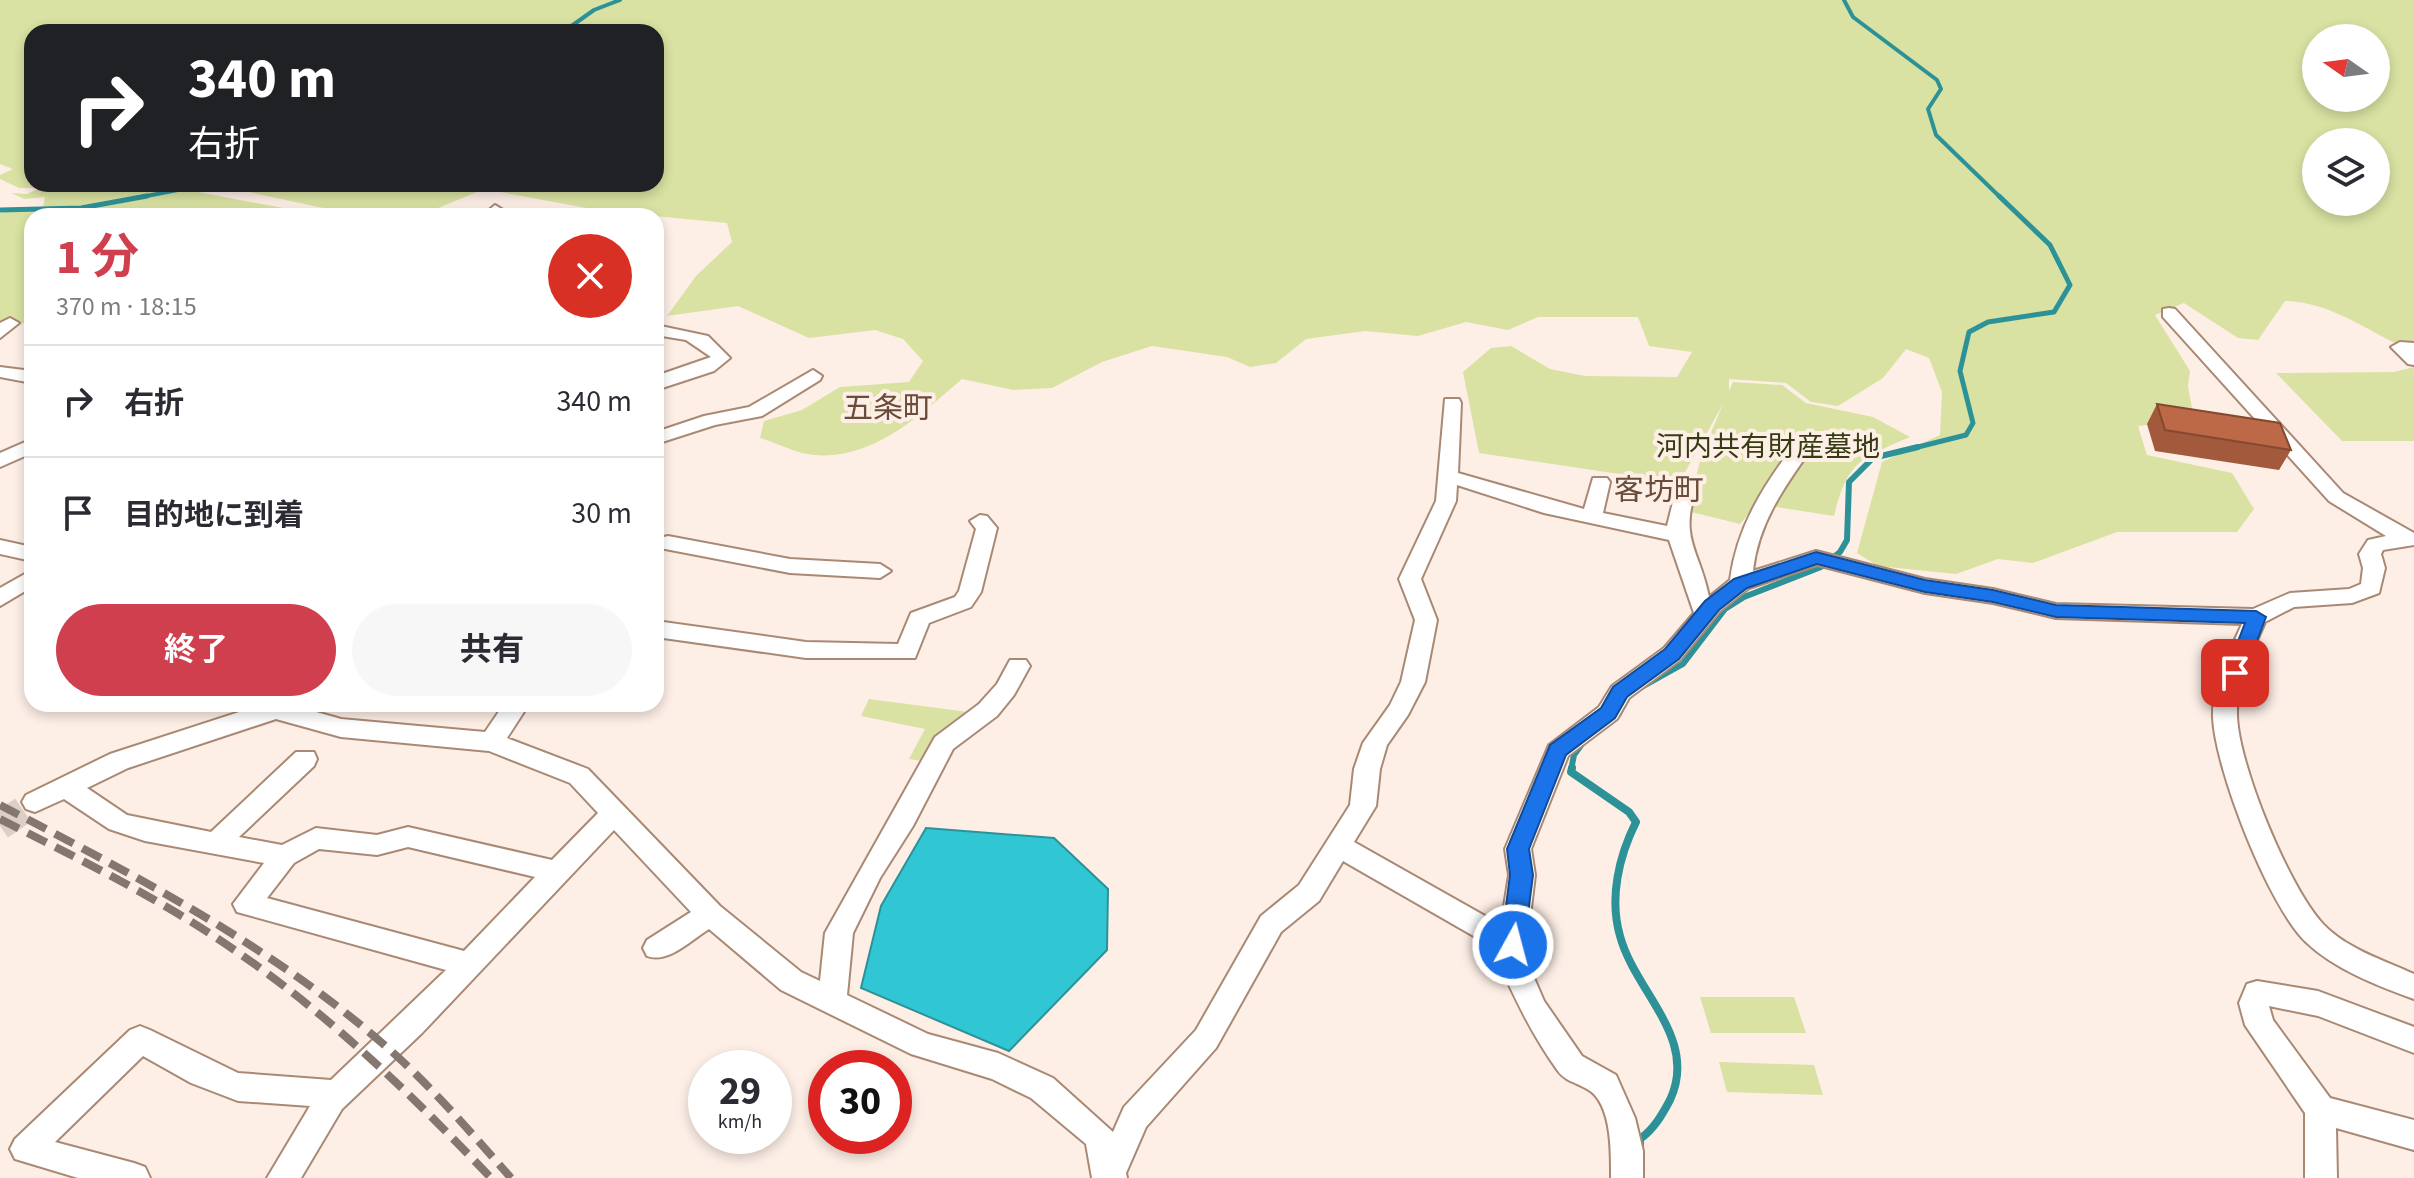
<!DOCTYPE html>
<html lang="ja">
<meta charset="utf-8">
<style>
body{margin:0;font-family:"Source Sans 3","Noto Sans JP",sans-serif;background:#f7f7f7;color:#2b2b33;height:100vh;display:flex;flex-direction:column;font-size:30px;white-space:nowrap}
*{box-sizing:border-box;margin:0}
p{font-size:26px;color:#7c7c81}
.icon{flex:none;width:44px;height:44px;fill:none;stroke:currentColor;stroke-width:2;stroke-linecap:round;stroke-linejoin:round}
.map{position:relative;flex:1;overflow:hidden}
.panel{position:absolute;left:24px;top:208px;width:640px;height:504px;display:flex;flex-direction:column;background:#fff;border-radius:24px;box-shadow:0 4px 12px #0003}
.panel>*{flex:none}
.top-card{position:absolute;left:24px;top:24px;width:640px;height:168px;border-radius:24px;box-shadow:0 4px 12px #0003;background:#202124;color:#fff;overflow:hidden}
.needle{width:52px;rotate:284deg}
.controls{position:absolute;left:2302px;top:24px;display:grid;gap:16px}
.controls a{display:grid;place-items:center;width:88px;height:88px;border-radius:50%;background:#fff;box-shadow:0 4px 12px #0003;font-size:40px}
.speed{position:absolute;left:688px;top:1050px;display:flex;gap:16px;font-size:40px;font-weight:700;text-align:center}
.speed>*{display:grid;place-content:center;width:104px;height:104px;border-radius:50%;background:#fff;box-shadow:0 4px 12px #0003;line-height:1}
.speed small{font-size:20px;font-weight:400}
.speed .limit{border:12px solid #d22;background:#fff;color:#111}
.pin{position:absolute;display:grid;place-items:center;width:68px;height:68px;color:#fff;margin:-34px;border-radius:16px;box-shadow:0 4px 12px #0006}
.me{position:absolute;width:88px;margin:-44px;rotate:7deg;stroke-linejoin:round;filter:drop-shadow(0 0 6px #0008)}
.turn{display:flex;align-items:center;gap:28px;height:168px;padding:0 32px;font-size:36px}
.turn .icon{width:104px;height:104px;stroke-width:2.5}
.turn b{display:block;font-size:56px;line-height:68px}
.round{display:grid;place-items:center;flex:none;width:84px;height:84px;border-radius:42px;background:#f7f7f7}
.overview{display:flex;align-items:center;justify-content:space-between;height:136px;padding:0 32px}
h1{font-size:48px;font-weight:700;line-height:60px;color:#cf3f4d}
.primary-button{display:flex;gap:16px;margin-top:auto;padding:16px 32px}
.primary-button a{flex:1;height:92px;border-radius:48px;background:#cf3f4d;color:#fff;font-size:32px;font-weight:700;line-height:92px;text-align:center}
.primary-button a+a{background:#f7f7f7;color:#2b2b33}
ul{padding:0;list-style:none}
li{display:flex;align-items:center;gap:24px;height:112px;padding:0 32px;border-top:2px solid #e1e1e2}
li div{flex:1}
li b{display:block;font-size:30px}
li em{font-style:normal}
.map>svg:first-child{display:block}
.green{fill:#d9e2a2;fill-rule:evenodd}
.water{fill:#31c6d3;stroke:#2d9298;stroke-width:2}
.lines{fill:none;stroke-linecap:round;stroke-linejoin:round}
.stream-far3{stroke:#2d9298;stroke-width:4}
.stream-far2{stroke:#2d9298;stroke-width:5}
.stream-far1{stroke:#2d9298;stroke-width:6}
.stream{stroke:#2d9298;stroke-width:8}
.minor-tunnel{stroke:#dccfc6;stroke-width:28;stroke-dasharray:28 14;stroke-linecap:butt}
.minor-casing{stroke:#a98974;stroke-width:4}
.minor{fill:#fff;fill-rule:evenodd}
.rail{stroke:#84776f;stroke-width:8;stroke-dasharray:21 10;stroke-linecap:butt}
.wall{fill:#a3593c}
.building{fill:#bd6846;stroke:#844931;stroke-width:2}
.route{fill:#1a73e8;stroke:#114b97;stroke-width:2}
.labels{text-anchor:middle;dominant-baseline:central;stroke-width:8;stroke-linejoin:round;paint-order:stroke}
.park-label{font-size:28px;fill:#373b13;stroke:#fdefe6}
.neighbourhood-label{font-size:30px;fill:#694c39;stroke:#fdefe6}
</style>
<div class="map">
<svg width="2414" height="1178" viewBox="0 0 2414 1178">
<rect width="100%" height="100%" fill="#fdefe6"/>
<path class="green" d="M0,0H2414V352C2371,334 2333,302 2285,301L2258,340L2238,338L2184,303L2155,315L2190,371L2188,386L2194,420L2138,426L2147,455L2232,473L2254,509L2237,532H2117L2033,563L1998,559L1956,574L1878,566L1857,553L1882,462L1940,435L1942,392L1929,358L1906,349L1883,378L1838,406L1811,402L1786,383L1729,379V391L1733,382L1782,385L1806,403L1873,417L1910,437C1859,459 1848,461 1834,516L1757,504L1740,524L1687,511L1702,454L1723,404L1679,483L1479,453L1463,372L1491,348L1511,346L1550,369L1585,376L1677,377L1692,352L1649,346L1638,317H1538L1508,330L1466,322L1418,336L1365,331L1306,339L1276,363L1250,367L1227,357L1152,346L1102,362L1052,388L1013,390L962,379C920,415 874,460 814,455C797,454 777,443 760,438L764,421L802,410L840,387L909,382L923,361L903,339L875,330L809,338L738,306L667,316L696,276L732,242L727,223L603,211L484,189L419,216H361L211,184H656V32H32V184H205L66,208L43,207L45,197L24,199L11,193L27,194L40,188H19L0,179V175L13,169L0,164ZM2316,38H2376V98H2316ZM2316,142H2376V202H2316Z
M182,189L325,216H32V319L19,325L0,326V213L21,209L73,210Z
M2414,367V441H2342L2276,373L2394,372Z
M869,699L968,712L943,733L928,762L909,759L925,729L861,716Z
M1700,997H1794L1806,1033H1711Z
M1719,1062L1814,1065L1823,1095L1727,1092Z"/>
<path class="water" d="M926,828L1054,838L1108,889L1107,950L1009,1051L861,988L881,906Z"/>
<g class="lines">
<path class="stream-far3" d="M1844,0L1853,17L1937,80L1941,89L1928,109L1936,135L2001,198
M563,32L594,10L620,0
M136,198L209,184"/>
<path class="stream-far2" d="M0,210L81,208L147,196
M1910,449L1966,435L1973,423L1960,371L1969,332L1988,322L2054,312L2070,285L2050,245L1999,196"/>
<path class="stream-far1" d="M1640,688L1683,664L1725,609L1744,597L1821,567L1840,552L1847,540L1849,482L1873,458L1918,447
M1618,715L1630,693
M1571,770L1574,755L1582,744"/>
<path class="stream" d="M1572,768L1571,772L1629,812L1636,822C1619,856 1609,898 1620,936C1635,992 1699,1038 1670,1100C1662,1115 1654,1129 1640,1139V1145"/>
<path class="minor-tunnel" d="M0,826L35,802"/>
<defs>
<path id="minor" d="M495,205L503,210L498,216H482Z
M2169,308L2175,309L2343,493L2414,533V545L2383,550L2381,554L2385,568L2379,593L2352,603L2294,607L2265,622C2253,651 2236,683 2237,715C2238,764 2289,888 2323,924C2347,949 2383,960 2414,974V999C2378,986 2334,969 2306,942C2269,907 2215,769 2213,717C2212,685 2229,653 2242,624L2056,618L1993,603L1925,593L1817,565L1749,588L1720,611L1680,660L1629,698L1617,719L1568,756L1531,849L1535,875L1525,957L1544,1001L1582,1056L1616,1075L1635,1118L1643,1151V1178H1611C1611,1154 1612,1113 1594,1094C1584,1084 1566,1083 1558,1071C1532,1035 1514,998 1497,957L1498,950L1343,861L1319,901L1281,932L1216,1048L1146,1127L1126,1173L1127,1178H1092L1086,1144L1031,1098L992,1079L911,1054L781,990L709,929C691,940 668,964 647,956L643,948L647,940L691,912L614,830L422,1033L342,1109L301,1178H267L310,1106L238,1101L191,1083L143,1056L55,1142L134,1163L145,1167L150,1178H78L15,1159L10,1149L15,1139L130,1030L140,1026L150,1030L238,1073L331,1080L446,970L237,912L233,904L264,863L145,841L109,829L64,799L35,812L26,809L22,802L26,795L110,754L264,704H288L341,719L485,732L504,704H529L507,738L588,769L720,906L801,972L820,981L825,933L935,737L979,704L997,684L1010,660H1026L1030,666L1014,695L997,716L953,749L913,826L880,878L853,933L847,995L928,1034L998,1053L1053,1078L1113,1132L1124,1107L1196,1030L1261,916L1299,885L1350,805L1354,769L1363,743L1390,705L1401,682L1415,620L1399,579L1436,501L1445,399H1459L1461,403L1458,473L1584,509L1593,478H1607L1610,482L1603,513L1667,526L1676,490L1686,484L1693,486L1696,490C1679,539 1700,551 1709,597L1730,580C1737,527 1763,486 1795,444L1802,442L1812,448C1785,486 1758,523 1753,571L1816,551L1925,579L1993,589L2056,604L2253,609L2290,593L2349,589L2361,584L2363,568L2359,554L2368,540L2386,536L2329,501L2163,317V309ZM1457,485L1544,513L1669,540L1694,613L1664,648L1612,686L1599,707L1549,745L1505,849L1509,875L1501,925L1354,842L1376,806L1380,769L1387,745L1408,715L1425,682L1437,620L1421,579L1456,501ZM276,719L341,737L489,751L570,783L598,813L552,860L408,827L377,835L316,828L282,845L239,837L314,766L317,759L314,752H296L211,832L127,815L87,788L128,768ZM408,847L535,877L464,951L267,898L294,863L319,849L377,855Z
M10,318L19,323L0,338V323Z
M656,325L708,336L730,358L714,371L656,390V376L711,357L686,340L656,335Z
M2400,342L2414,343V365L2408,364L2391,347Z
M0,367L32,371V383L0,377Z
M813,370L822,376L820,380L762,416L715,425L656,444V432L704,416L749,407Z
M32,439V453L0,467V453Z
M980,515L987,516L997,528L981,592L971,607L929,623L915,658H806L656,637V621L806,642L898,644L911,613L955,597L959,591L976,529L970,521Z
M668,536L790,559L880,564L891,571L880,578L790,573L660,548L657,543L660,538Z
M0,540L32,547V561L0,554Z
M32,570V587L0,606V588Z
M2257,981L2318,991L2414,1027V1053L2318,1016L2269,1006L2273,1020L2330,1098L2414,1120V1150L2336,1128L2337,1178H2305V1113L2245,1025L2239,1003L2247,984Z"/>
</defs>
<use href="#minor" class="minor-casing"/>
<use href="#minor" class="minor"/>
<path class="rail" d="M0,805C136,876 274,947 390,1050C434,1089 472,1134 511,1178
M0,819C83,861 167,902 243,956C335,1020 414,1097 491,1178"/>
</g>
<path class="wall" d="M2157,404L2291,450L2279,470L2155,451L2147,424Z"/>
<path class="building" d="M2157,404L2280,423L2291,450L2165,430Z"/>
<path class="route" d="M1816,552L1925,580L1993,590L2056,605L2256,611L2266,617L2245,673L2235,679L2226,673L2245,623L2056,617L1993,602L1925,592L1817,564L1747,588L1719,610L1679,659L1627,697L1615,718L1566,755L1529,849L1533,875L1524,945L1521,952L1513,955L1505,952L1501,945L1510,875L1507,849L1550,745L1601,708L1613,687L1665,649L1705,601L1734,579Z"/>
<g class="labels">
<g class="park-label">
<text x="1768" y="447">河内共有財産墓地</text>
</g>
<g class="neighbourhood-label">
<text x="888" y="408">五条町</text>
<text x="1659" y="490">客坊町</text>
</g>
</g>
</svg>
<div class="controls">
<a><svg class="needle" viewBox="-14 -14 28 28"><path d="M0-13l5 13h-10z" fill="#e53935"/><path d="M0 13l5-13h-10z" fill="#7c7c81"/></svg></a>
<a><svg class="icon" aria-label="layers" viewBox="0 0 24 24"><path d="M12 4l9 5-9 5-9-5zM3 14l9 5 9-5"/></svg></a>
</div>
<div class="speed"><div>29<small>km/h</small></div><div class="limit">30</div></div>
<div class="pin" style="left:2235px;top:673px;background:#d93025"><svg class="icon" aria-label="arrive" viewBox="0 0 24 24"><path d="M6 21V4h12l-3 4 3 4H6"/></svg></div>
<svg class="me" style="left:1513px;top:945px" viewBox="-20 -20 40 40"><circle r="17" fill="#1a73e8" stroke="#fff" stroke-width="3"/><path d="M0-11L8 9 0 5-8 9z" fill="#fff"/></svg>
<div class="top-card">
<div class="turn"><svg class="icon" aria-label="right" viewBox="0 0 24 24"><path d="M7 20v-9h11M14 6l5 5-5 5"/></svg><div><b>340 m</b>右折</div></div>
</div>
<section class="panel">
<div class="overview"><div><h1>1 分</h1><p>370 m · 18:15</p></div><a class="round" style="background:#d93025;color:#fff"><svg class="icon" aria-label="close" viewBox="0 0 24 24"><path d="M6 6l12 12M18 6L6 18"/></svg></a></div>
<ul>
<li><svg class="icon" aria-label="right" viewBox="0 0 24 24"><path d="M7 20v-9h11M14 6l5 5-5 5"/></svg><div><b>右折</b></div><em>340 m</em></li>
<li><svg class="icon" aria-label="arrive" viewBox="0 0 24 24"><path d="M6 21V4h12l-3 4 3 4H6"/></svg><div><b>目的地に到着</b></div><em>30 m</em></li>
</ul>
<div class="primary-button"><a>終了</a><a>共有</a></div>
</section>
</div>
